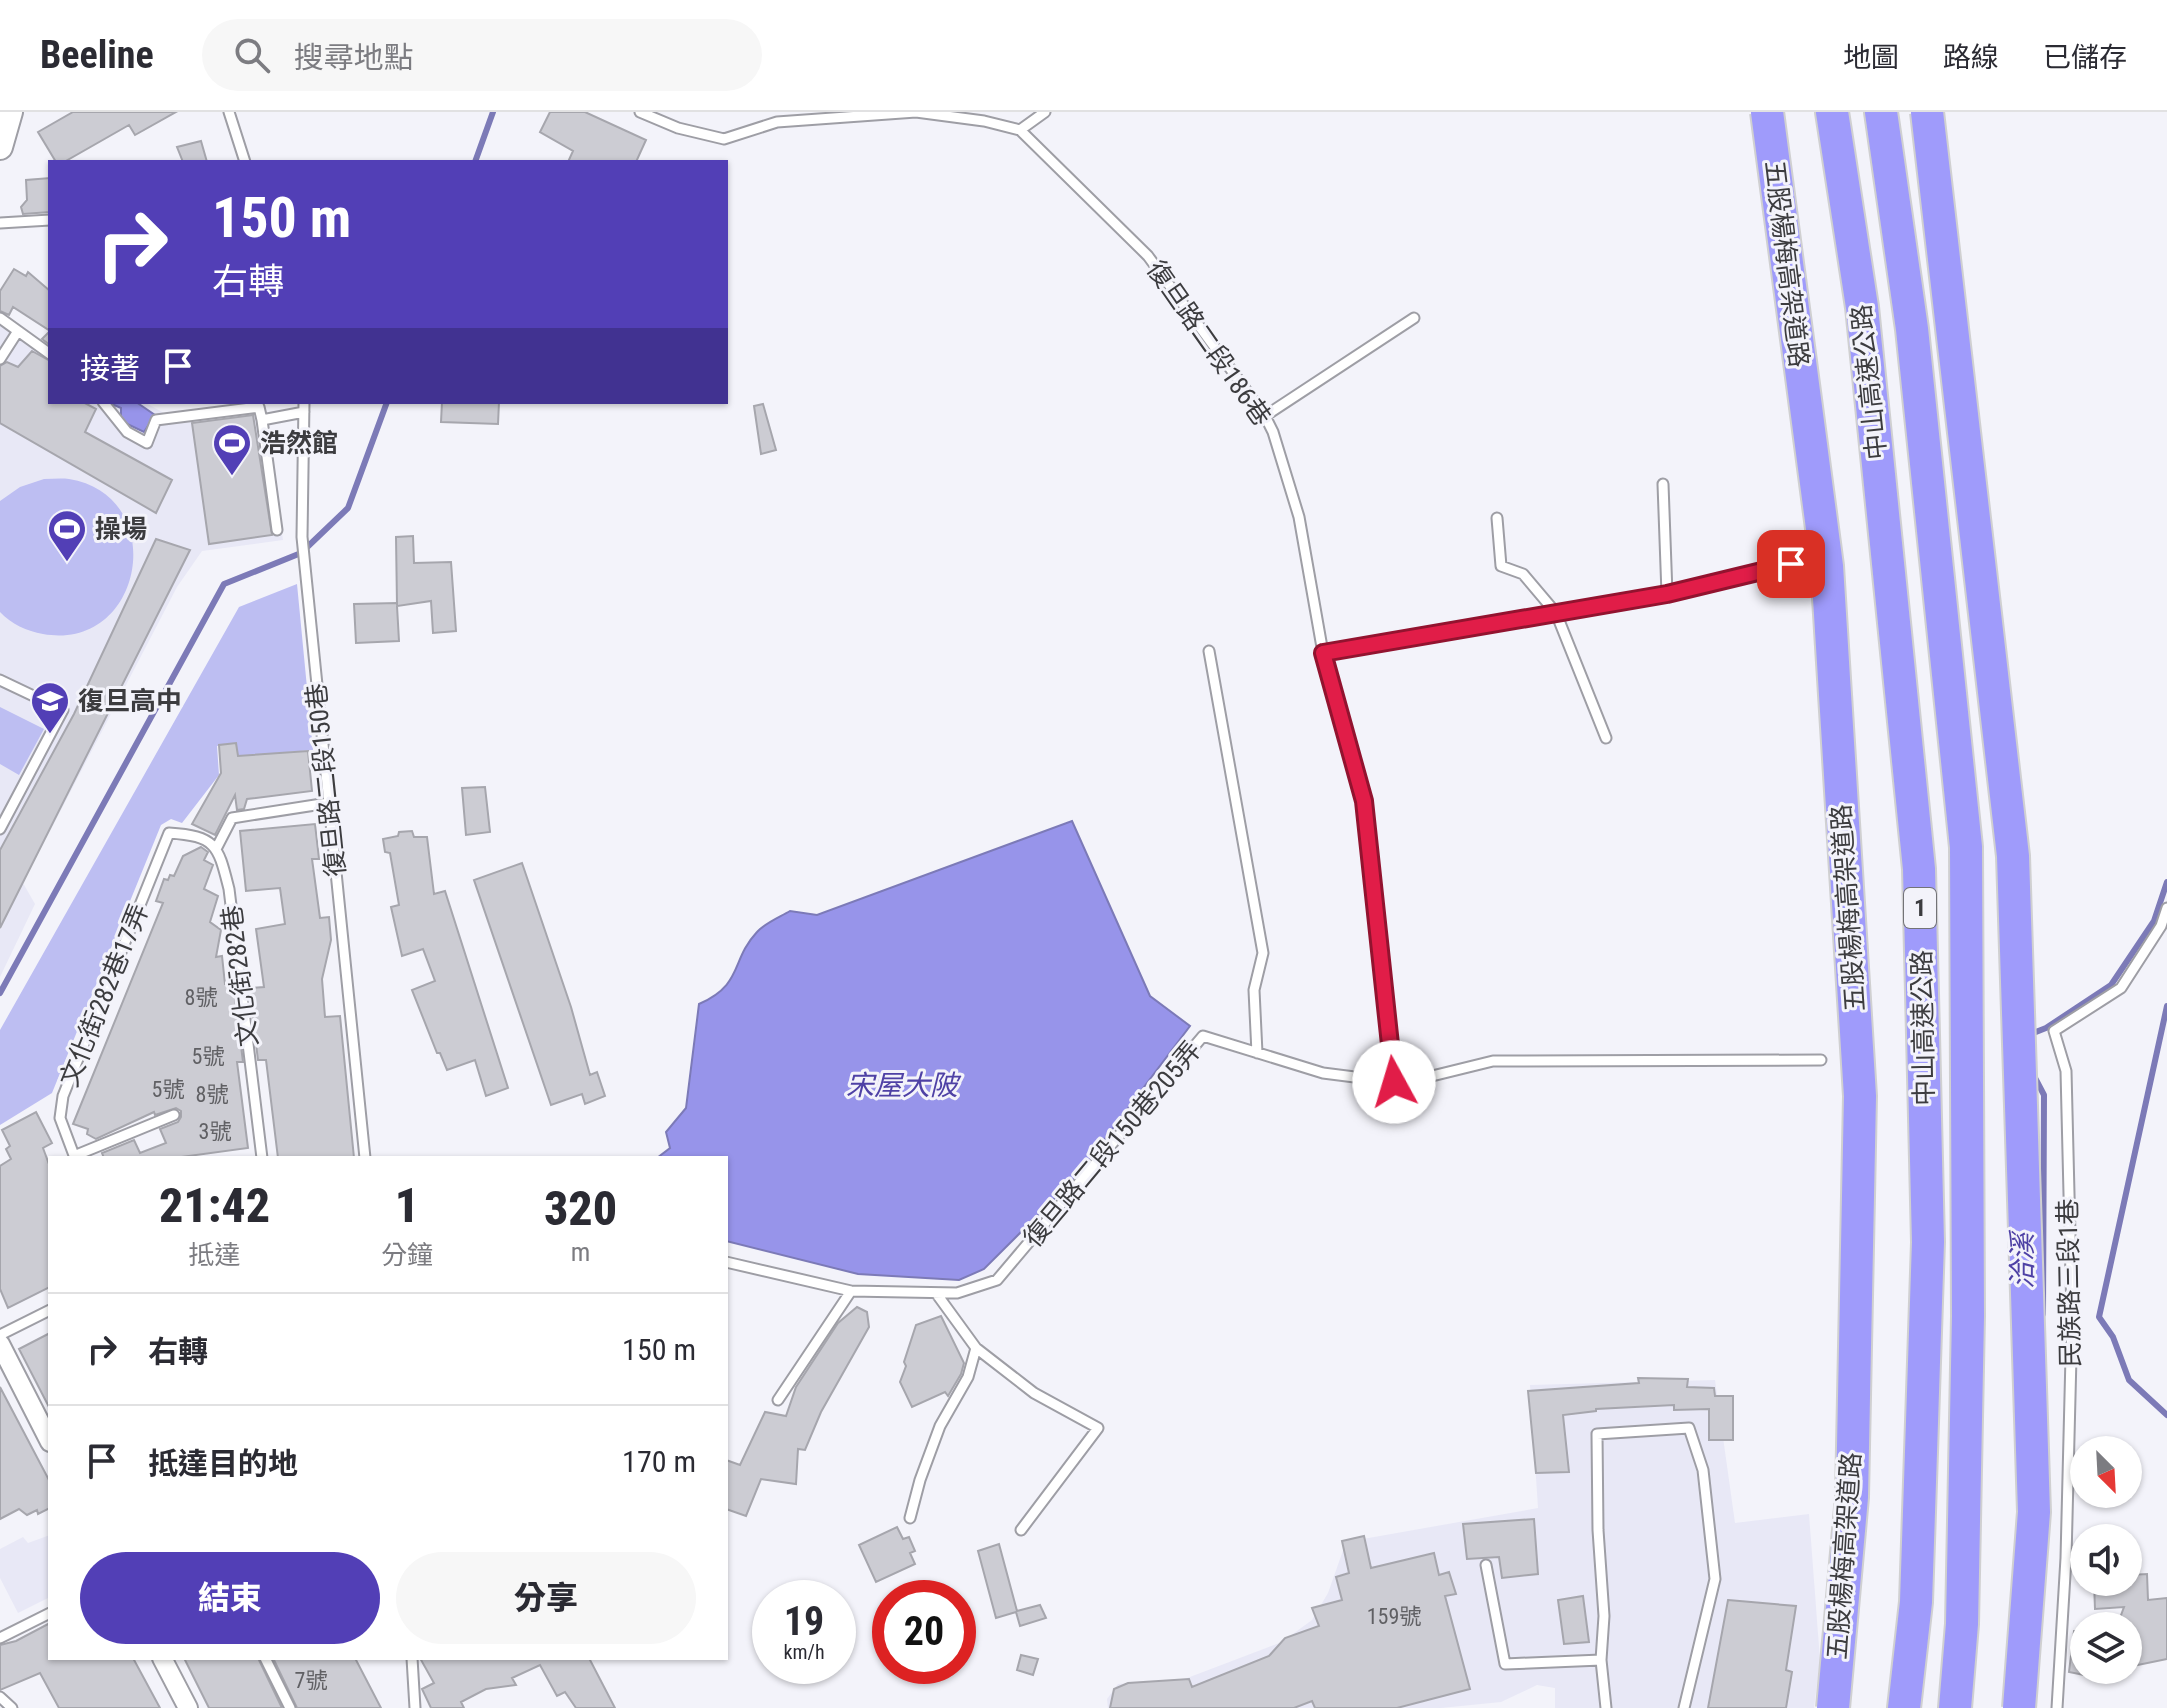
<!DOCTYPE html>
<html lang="zh-TW">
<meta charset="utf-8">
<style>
body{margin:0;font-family:"Roboto Condensed","Noto Sans TC",sans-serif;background:#f7f7f7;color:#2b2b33;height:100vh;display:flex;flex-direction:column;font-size:30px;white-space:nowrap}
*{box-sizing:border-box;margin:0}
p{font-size:26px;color:#7c7c81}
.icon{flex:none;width:44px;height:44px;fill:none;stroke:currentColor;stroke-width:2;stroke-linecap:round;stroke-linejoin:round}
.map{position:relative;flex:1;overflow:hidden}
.details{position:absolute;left:48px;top:1044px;width:680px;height:504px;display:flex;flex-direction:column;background:#fff;border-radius:0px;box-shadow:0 2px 6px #0004}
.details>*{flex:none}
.hud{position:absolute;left:48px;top:48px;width:680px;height:244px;border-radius:0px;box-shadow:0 2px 6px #0004;background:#523fb6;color:#fff;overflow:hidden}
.needle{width:52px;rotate:156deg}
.tools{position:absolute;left:2070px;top:1324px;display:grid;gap:16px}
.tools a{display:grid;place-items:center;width:72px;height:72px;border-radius:50%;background:#fff;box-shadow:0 2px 6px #0004;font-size:40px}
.speed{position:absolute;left:752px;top:1468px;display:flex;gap:16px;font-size:40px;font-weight:700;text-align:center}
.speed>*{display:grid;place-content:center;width:104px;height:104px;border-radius:50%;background:#fff;box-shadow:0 2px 6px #0004;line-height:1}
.speed small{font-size:20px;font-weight:400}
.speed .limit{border:12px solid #d22;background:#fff;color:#111}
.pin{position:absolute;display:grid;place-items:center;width:68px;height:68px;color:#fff;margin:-34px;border-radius:16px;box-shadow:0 4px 12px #0006}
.me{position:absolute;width:88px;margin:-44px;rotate:354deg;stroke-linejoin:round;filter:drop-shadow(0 0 6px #0008)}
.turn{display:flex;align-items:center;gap:28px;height:168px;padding:0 32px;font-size:36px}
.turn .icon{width:104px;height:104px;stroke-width:2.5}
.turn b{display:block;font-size:56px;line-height:68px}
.then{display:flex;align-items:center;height:76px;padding:0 32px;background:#0003;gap:16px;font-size:30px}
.eta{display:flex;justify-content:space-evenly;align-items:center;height:136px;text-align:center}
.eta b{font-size:48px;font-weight:800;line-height:56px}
.action{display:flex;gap:16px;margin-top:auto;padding:16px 32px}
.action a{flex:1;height:92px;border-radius:48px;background:#523fb6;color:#fff;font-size:32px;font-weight:800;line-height:92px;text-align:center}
.action a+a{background:#f7f7f7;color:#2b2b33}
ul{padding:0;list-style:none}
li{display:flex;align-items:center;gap:24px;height:112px;padding:0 32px;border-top:2px solid #e1e1e2}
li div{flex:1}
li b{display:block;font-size:30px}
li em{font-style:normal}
header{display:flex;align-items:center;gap:48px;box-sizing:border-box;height:112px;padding:0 40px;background:#fff;border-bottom:2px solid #e1e1e2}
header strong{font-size:38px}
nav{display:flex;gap:44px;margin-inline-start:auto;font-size:28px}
.search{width:560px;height:72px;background:#f7f7f7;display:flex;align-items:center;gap:20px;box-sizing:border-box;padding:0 28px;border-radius:44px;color:#7c7c81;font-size:30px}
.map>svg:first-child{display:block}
.built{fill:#e8e8f6}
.green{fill:#bdbef2}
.water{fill:#9794ea;stroke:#7c7ab7;stroke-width:2}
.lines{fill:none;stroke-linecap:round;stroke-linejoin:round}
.stream{stroke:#7c7ab7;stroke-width:6}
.building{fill:#ccccd3;stroke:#a6a6ad;stroke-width:2}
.lane-casing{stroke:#9e9ea5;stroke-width:13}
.street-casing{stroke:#9e9ea5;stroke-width:22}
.secondary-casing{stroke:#9e9ea5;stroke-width:28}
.highway-casing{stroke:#d0d0d1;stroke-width:36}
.lane{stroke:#fff;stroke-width:9}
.street{stroke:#fff;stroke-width:18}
.secondary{stroke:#fff;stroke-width:24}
.highway{stroke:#9f9bfb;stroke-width:32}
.highway-bridge-casing{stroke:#d0d0d1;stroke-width:36;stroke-linecap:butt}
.highway-bridge{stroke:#9f9bfb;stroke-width:32}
.route-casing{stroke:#92132f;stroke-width:20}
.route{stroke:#e11d48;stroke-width:14}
.labels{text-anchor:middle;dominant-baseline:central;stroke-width:6;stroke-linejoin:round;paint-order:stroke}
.number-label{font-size:22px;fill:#606064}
.shield{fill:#f3f3fa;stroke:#737377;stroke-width:2}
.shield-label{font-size:24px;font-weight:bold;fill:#3c3c3f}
.street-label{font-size:26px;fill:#3c3c3f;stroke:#f3f3fa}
.poi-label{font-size:26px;font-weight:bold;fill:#3c3c3f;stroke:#f3f3fa;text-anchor:start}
.water-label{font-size:28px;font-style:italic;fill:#4e41a5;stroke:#f3f3fa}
</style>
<header>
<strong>Beeline</strong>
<div class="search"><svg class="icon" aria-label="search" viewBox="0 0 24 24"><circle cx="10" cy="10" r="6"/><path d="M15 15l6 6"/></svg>搜尋地點</div>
<nav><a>地圖</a><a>路線</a><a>已儲存</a></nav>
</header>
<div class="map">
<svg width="2167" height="1596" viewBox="0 0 2167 1596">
<rect width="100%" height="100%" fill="#f3f3fa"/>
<path class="built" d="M0,200L26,220L50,235V290H144L164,301L262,291L283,428L202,439L177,475L23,771L35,792L0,865Z
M1715,1268L1735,1411L1809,1402L1820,1548L1814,1596H1555V1576L1537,1573L1501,1590L1441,1596H1108L1107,1587L1118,1572L1182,1568L1282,1530L1312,1508L1328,1481L1346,1430L1538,1396L1530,1273Z
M50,1423V1485L18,1501L0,1466V1437L23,1425L28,1431Z"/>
<path class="green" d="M44,367C52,367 61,366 69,367C170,383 145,540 43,522C27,519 11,512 0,500V389L20,375Z
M297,472L313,638L238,644L236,632L217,634L219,663L182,711L171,707L161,713L52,981L0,1013V918L239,495Z
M0,595L44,617L19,663L0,652Z"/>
<path class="water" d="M107,290H136L155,303L144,320L121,309V296Z
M1072,709L1150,884L1190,914L1076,1065L984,1157L959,1168L858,1162L726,1129V1046H657L670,1036L666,1020L686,996L699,892C744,872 730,849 757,820C765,811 780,805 790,799L817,803Z"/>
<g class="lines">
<path class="stream" d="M475,50L493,0
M0,881L224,472L301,441L348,396L387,290
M2167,894L2099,1205L2113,1225L2129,1268L2167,1303
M2028,923L2046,916L2111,873L2154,809L2167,770
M2034,964L2044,983L2043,1202"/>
</g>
<path class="building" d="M73,0H176L135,23L129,13L64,50H56L38,20Z
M550,0H585L646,28L636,50H568L573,39L540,20Z
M201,29L207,50H183L177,35Z
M50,66V100L23,102L21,95L27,88L26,68Z
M14,157L26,164L28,160L50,179V233L42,227L50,219L13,195L9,203L0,199V179Z
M32,239L50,249V290H83L96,297L85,320L172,368L156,401L0,311V254L7,250L18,255Z
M442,290H499L498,312L441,310Z
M763,292L776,338L761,342L754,294Z
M253,303L272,423L209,432L192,311Z
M413,424L414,451L451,450L456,519L433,521L431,489L397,494L399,529L356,531L354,492L397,491V493L396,425Z
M156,427L190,438L0,816V738L74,602Z
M236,631L238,644L308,639L312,679L247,687L244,697L237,698L235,683L215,723L192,712L221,661L219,633Z
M485,675L490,720L466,723L462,676Z
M315,712L319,747H312L320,806L329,805L331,828L322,867L325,905L340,904L354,1046H278L266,948H258L249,876L264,875L256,817L285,812L280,776L246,779L240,719Z
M412,719L414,725H427L434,782L445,779L508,976L486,984L475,948L447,958L440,941H437L412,878L435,869L423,837L402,844L391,795L399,793L390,741L385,740L383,727L398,724L399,720Z
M201,735L208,740L204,748L213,753L204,777L218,784L210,810L221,818L216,845L222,844L225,872H230V878H234L243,950H237L248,1036L174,1046H104L102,1041L134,1028L140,1041L166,1031L160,1017L178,1010L181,1005V999L176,996L155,1003L154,1000L96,1027L87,1022L88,1017L73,1012L163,791L156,789L164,767L168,768L170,763L174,764L183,744Z
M522,751L571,895L590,963L597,960L605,984L585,992L582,982L551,993L474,768Z
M36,1000L52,1031L43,1036L50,1055V1175L8,1196L0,1177V1054L11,1047L6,1037L10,1034L2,1018Z
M857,1195L867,1200L869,1215L821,1300L805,1338L798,1337L796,1372L761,1367L746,1404L726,1397V1348L740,1353L765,1300L786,1304L796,1275L838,1211Z
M941,1204L964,1251L961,1262L948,1284L945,1280L912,1295L900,1270L906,1254L904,1250L916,1213Z
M50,1221V1297L19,1237Z
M1638,1266L1688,1267L1687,1275L1714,1276L1715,1284H1733V1328H1709V1297L1674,1298V1293L1596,1297V1299L1563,1303L1569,1360L1536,1361L1528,1279L1639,1271Z
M0,1275L50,1370V1396L38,1402L37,1398L27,1403L19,1397L0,1407Z
M1534,1407L1538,1462L1502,1466L1499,1445L1467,1447L1463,1412Z
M897,1415L903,1427L909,1425L915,1439L910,1441L915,1452L876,1470L859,1433Z
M1364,1424L1371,1456L1434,1441L1439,1463L1449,1460L1456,1482L1445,1484L1470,1577L1397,1596H1315L1312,1589L1294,1596H1110L1114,1577L1128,1571L1189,1567L1192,1575L1269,1544L1285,1526L1319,1514L1312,1496L1342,1488L1336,1465L1349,1461L1342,1429Z
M999,1432L1017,1499L1040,1493L1046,1506L1020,1514L1016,1500L996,1506L978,1439Z
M2147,1462L2148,1488L2167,1486V1547L2128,1555V1514H2117L2124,1495L2095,1497L2094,1470H2128L2129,1463Z
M1583,1484L1589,1530L1564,1532L1558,1488Z
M1728,1488L1796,1494L1786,1558L1792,1560L1786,1596H1708Z
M50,1511V1546H133L160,1596H59L40,1561L0,1578V1533L16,1529Z
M2074,1519L2084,1520V1563L2069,1560Z
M1021,1543L1038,1547L1033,1563L1017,1558Z
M184,1546H258L282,1596H209Z
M273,1546H355L381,1596H297Z
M420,1546H589L615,1596H576L565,1580L557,1584L540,1553L512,1566L516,1573L486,1577L461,1590L464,1596H431L422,1577L434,1571Z"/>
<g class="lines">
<defs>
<path id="lane" d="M229,0L245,50
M640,0L678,16L724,27L777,10L916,0L984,9L1020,18L1148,144L1265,304L1273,320L1299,405L1323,541L1364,689L1394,970
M1020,18L1045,0
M0,111L50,108
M0,206L50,242
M0,247L18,219
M103,290L127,320L147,331L156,308L259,295L262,308
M304,290L302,425L365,1046
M1265,304L1414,206
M1663,372L1667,482
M1497,406L1501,454L1523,462L1556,501L1606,626
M277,418L262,308L304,300
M1209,539L1263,841L1254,878L1257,941
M1323,541L1667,482L1791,452
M0,568L63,598L0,717
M216,737L232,706L328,691
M74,1044L174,1003
M75,1046L60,1006L63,984L169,721C217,724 218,734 229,777L262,1046
M726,1150L851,1179L957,1181L997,1168L1203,924L1323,961L1394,970L1428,965L1493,949L1821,948
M936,1181L976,1236L1034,1281L1098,1316L1021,1418
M0,1223L50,1198
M778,1288L851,1179
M910,1406L920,1368L940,1314L968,1265L976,1236
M1486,1453L1505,1552L1601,1548
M0,1526L50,1501
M265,1546L290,1596
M412,1546L415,1596
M0,1585L12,1596
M1606,1596L1601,1548L1604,1504L1598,1418L1597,1322L1689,1316L1703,1358L1715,1467L1684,1596
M2057,1596L2066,1446L2072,1204L2066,959L2054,919L2121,876L2161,814L2167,796"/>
<path id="street" d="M0,1232L50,1330
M162,1546L188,1596"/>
<path id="secondary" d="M0,35L10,0"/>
<path id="highway" d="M1832,0L1862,195L1919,757L1928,1130L1916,1490L1904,1596
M1881,0L1912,217L1966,735L1968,1204L1962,1512L1955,1596"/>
</defs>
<use href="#lane" class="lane-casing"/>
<use href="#street" class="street-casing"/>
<use href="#secondary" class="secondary-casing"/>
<use href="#highway" class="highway-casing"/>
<use href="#lane" class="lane"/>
<use href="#street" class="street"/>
<use href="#secondary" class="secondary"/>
<use href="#highway" class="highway"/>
<defs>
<path id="highway-bridge" d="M1767,0L1827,454L1860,984L1852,1385L1833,1596
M1927,0L2013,744L2034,1400L2019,1596"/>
</defs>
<use href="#highway-bridge" class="highway-bridge-casing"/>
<use href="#highway-bridge" class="highway-bridge"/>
</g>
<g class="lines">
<defs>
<path id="route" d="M1394,970L1364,689L1323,541L1667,482L1791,452"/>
</defs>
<use href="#route" class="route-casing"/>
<use href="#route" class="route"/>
</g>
<defs>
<symbol id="stadium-pin" viewBox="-11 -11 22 30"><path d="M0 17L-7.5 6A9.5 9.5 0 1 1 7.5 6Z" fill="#523fb6" stroke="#f3f3fa"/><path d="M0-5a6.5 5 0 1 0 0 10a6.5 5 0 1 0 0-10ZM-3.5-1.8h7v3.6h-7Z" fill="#fff"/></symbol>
<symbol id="school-pin" viewBox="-11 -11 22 30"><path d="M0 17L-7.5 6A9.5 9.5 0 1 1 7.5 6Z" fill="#523fb6" stroke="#f3f3fa"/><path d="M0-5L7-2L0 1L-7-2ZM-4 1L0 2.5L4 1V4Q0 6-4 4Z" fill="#fff"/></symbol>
</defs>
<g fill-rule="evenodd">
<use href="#stadium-pin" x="210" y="309" width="44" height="60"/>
<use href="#stadium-pin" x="45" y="395" width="44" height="60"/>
<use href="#school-pin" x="28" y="567" width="44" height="60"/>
</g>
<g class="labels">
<g class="number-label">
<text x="201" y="885">8號</text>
<text x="208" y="944">5號</text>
<text x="168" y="977">5號</text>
<text x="212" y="982">8號</text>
<text x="215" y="1019">3號</text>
<text x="1394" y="1504">159號</text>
<text x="311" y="1568">7號</text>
</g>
<rect class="shield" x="1904" y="776" width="32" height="40" rx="6"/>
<g class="shield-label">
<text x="1920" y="796">1</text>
</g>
<g class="street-label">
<text transform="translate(1787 152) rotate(83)">五股楊梅高架道路</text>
<text transform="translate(1209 231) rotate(55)">復旦路二段186巷</text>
<text transform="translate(1869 270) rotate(-96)">中山高速公路</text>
<text transform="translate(326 668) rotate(-96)">復旦路二段150巷</text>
<text transform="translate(1848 796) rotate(-94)">五股楊梅高架道路</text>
<text transform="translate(240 864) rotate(-97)">文化街282巷</text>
<text transform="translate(104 883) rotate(-68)">文化街282巷17弄</text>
<text transform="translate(1923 916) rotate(-91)">中山高速公路</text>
<text transform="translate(1112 1032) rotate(-50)">復旦路二段150巷205弄</text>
<text transform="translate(2069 1171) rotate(-91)">民族路三段1巷</text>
<text transform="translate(1844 1444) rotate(-86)">五股楊梅高架道路</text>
</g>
<g class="poi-label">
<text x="260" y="331">浩然館</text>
<text x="95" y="417">操場</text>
<text x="78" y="589">復旦高中</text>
</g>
<g class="water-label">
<text x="902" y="973">宋屋大陂</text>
<text transform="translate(2022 1149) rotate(-90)">洽溪</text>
</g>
</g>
</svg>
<div class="tools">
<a><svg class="needle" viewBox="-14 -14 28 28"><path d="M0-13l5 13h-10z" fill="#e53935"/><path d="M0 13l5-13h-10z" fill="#7c7c81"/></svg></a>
<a><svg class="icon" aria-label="sound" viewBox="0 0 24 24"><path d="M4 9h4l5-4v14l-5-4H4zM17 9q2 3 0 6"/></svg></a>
<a><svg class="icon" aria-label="layers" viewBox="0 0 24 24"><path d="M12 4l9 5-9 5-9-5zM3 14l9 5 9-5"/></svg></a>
</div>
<div class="speed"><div>19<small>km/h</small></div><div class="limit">20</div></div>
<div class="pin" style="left:1791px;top:452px;background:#d93025"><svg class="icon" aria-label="arrive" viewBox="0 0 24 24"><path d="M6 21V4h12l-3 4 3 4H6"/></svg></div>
<svg class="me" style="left:1394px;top:970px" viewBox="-20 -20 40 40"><circle r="19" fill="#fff"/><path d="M0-13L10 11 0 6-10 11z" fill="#e11d48"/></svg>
<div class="hud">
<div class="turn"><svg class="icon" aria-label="right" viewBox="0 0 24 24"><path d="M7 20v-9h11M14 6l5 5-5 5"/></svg><div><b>150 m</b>右轉</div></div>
<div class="then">接著<svg class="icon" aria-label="arrive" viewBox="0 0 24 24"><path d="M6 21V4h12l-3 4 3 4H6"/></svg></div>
</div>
<section class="details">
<div class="eta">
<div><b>21:42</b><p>抵達</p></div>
<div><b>1</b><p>分鐘</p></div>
<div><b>320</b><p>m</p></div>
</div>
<ul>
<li><svg class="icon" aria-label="right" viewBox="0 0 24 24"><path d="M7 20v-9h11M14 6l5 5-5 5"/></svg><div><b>右轉</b></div><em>150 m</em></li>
<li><svg class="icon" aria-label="arrive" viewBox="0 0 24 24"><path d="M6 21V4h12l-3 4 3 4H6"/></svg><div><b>抵達目的地</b></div><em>170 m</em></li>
</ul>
<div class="action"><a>結束</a><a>分享</a></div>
</section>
</div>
